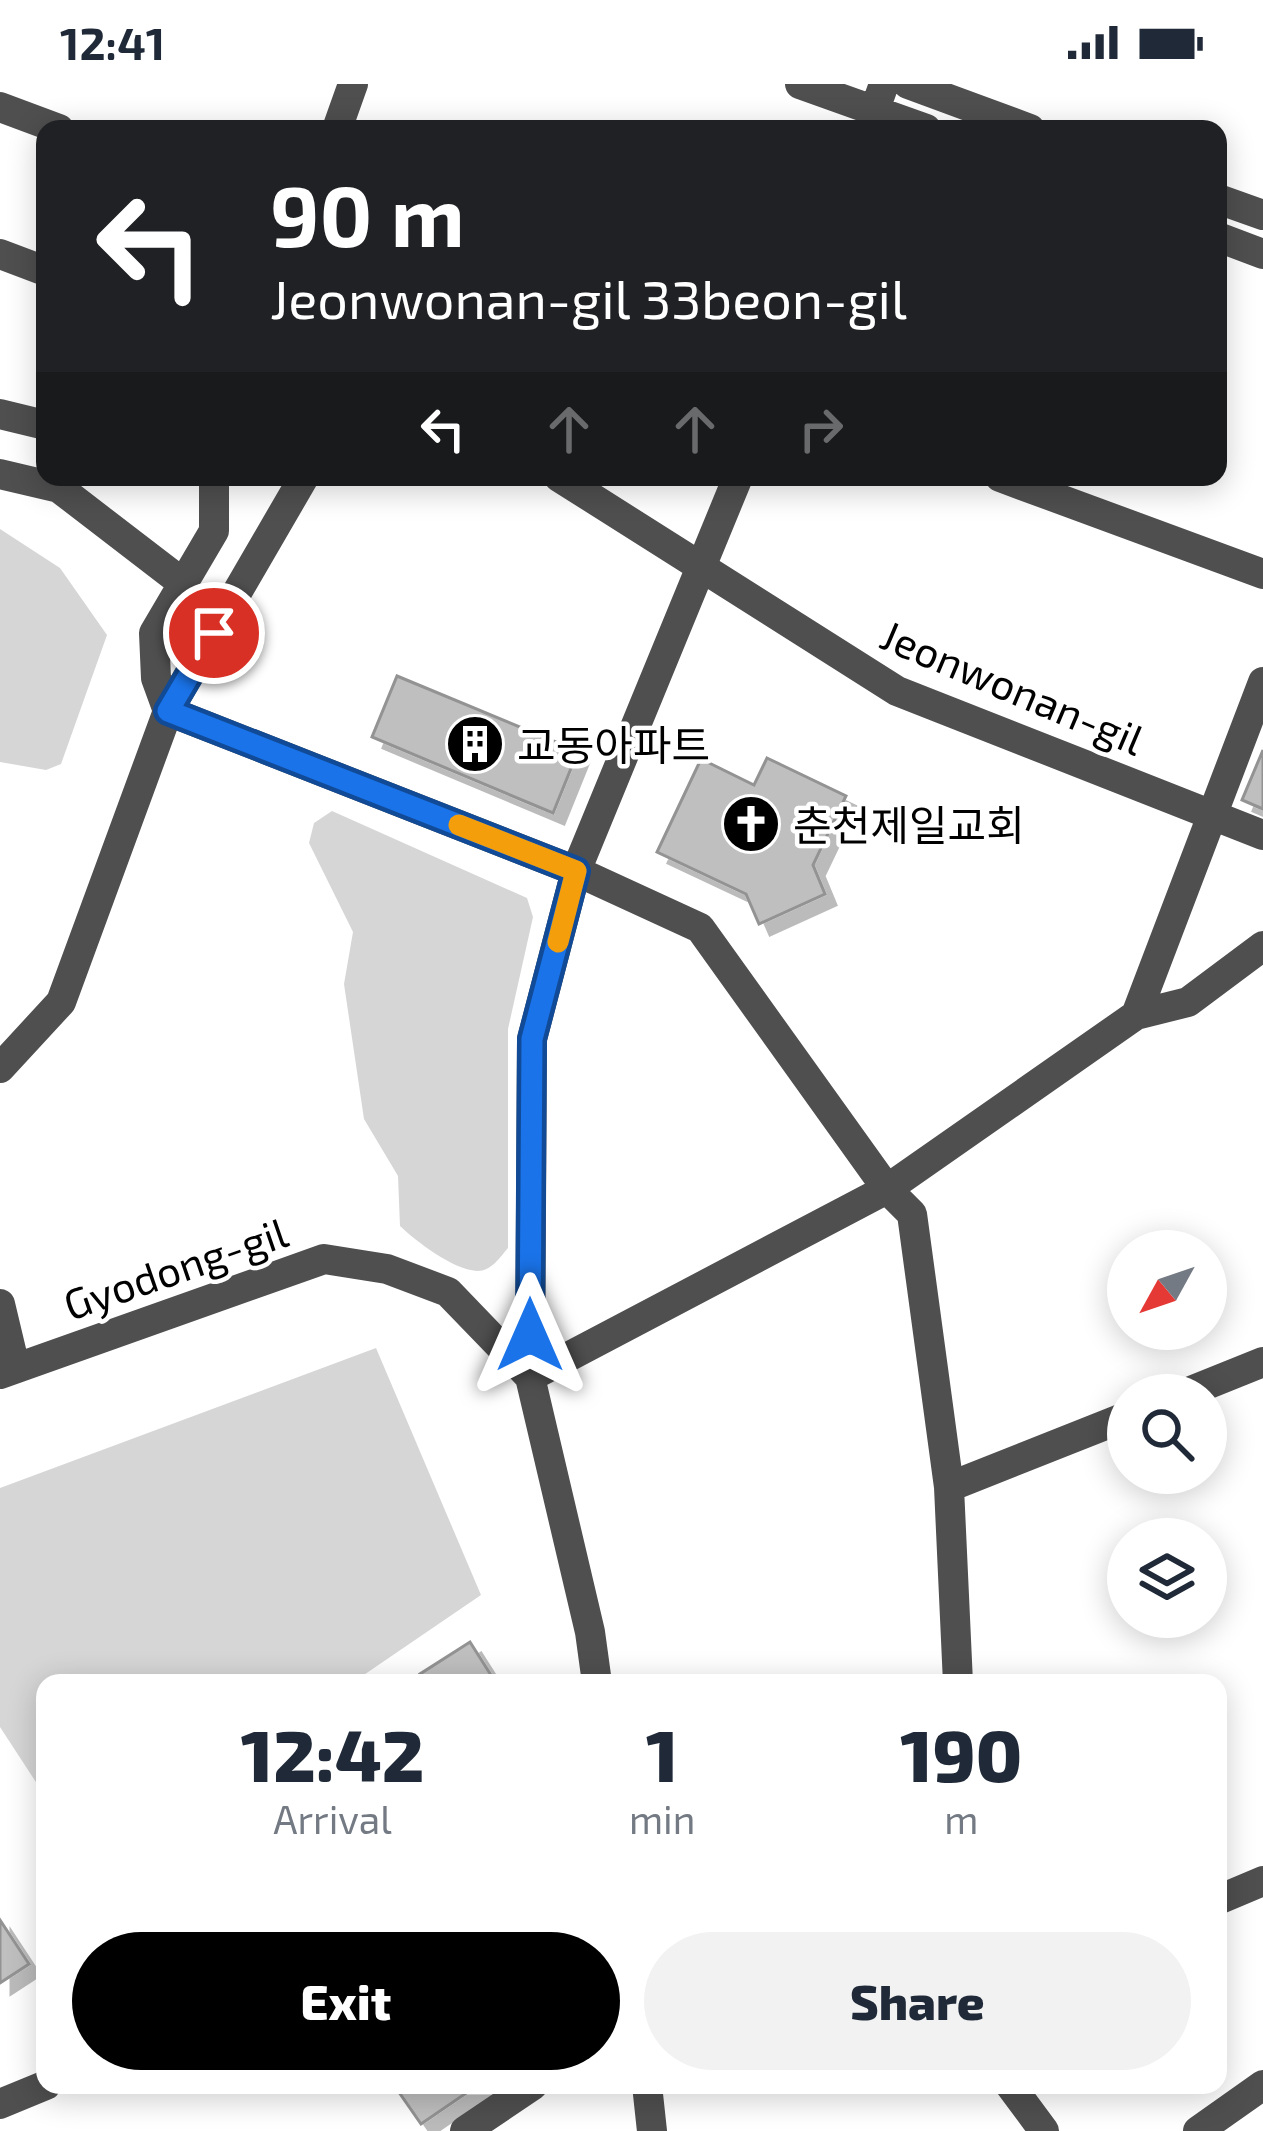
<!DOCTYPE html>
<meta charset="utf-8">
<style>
body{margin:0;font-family:"Exo 2","Noto Sans KR",sans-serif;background:#f2f2f3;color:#1f2937;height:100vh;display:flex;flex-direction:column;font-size:45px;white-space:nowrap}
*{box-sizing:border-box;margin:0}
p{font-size:39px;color:#747a83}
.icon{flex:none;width:66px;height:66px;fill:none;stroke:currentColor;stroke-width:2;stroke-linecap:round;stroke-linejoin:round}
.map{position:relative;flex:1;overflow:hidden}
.panel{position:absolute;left:36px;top:1590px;width:1191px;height:420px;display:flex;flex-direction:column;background:#fff;border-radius:24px;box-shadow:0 6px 30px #0003}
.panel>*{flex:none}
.hud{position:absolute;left:36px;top:36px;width:1191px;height:366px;border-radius:24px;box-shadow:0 6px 30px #0003;background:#202124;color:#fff;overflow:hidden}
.needle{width:78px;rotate:230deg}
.fabs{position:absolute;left:1107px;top:1146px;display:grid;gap:24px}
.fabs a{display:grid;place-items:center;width:120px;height:120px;border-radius:50%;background:#fff;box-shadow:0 6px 30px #0003;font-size:60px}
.pin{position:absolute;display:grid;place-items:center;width:102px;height:102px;color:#fff;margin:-51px;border:6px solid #fff;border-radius:50%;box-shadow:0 3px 12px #0007}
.me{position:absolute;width:132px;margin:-66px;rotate:0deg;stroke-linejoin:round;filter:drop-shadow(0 0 9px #0008)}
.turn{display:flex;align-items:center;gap:42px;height:252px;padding:0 36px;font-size:54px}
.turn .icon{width:156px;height:156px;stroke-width:2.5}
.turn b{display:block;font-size:84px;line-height:102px}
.lanes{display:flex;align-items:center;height:114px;padding:0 36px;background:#0003;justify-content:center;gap:60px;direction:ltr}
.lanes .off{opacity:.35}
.eta{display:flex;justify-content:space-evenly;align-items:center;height:204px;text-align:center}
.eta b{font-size:72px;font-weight:800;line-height:84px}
.cta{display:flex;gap:24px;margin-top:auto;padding:24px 36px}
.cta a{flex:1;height:138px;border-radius:72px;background:#000;color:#fff;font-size:48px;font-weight:800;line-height:138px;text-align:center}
.cta a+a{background:#f2f2f3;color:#1f2937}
.status{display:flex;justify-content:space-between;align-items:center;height:84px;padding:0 60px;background:#fff;direction:ltr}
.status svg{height:33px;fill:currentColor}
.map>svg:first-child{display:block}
.green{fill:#d6d6d6}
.building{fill:#bfbfbf;stroke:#939393;stroke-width:3;filter:url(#shadow)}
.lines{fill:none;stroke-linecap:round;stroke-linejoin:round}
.minor{stroke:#4f4f4f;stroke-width:30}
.route-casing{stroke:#114b97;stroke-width:30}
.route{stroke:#1a73e8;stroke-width:21}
.slow{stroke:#f59e0b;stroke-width:21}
.labels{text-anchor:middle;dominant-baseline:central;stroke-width:9;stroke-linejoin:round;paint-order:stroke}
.street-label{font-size:42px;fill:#000;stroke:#fff}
.poi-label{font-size:42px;fill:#000;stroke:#fff;text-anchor:start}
</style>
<div class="status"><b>12:41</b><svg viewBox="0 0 49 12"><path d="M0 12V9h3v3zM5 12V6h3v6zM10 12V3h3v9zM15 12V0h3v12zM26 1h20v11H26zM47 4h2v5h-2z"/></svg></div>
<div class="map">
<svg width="1263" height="2047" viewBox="0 0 1263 2047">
<defs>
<filter id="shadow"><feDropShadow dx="11" dy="11" stdDeviation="0" flood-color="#0004"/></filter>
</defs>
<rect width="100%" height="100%" fill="#fff"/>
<path class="green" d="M0,445L60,484L107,551L61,680L46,686L0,678Z
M332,727L527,814L533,833L508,945V1164C500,1173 492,1187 477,1187C452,1185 417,1158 400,1142L398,1092L364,1035L344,900L353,848L309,759L314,739Z
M376,1264L481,1511L352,1599H45V1712L0,1643V1404Z"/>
<path class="building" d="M397,592L578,667L553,729L372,653Z
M1263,666V725L1242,716Z
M767,674L846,712L813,781L825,810L759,840L746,810L657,768L701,675L754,701Z
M470,1558L496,1599H427L420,1590Z
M0,1836L29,1880L0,1899Z
M394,2001H478L421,2040Z"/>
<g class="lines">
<path class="minor" d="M800,0L926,45
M908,0L1030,45
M0,23L59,45
M337,45L353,0
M868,45L884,0
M1218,115L1263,131
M1218,153L1263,170
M0,170L45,187
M0,330L45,341
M0,390L59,404L184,500
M214,393V447L154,549L156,594L168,627L576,787L700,844L887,1105L912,1130L949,1403L958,1599
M559,393L897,607L1263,751
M738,393L576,787L532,955L530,1293L887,1105L1136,931L1263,598
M1000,393L1263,490
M1136,931L1188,918L1263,862
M0,984L61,918L168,627L304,393
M0,1220L15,1283
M0,1290L324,1175L387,1185L448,1208L530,1293L590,1548L597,1599
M1181,1311L1263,1278
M949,1403L1128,1332
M1218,1816L1263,1797
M647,2001L652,2047
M1010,2001L1044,2047
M0,2020L46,2001
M465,2047L533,2001
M1198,2047L1263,2001"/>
</g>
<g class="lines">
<defs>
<path id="route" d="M214,549L168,627L576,787L532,955L530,1251"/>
</defs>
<use href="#route" class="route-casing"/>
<use href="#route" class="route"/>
<path class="slow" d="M459,741L576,787L558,858"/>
</g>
<defs>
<symbol id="building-disc" viewBox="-11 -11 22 22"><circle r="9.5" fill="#000" stroke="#fff"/><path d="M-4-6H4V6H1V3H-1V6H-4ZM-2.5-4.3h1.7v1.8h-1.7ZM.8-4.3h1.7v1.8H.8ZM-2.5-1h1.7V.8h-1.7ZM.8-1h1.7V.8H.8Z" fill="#fff"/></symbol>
<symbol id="church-disc" viewBox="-11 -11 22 22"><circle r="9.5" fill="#000" stroke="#fff"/><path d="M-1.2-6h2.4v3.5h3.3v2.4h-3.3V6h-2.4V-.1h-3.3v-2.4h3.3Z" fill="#fff"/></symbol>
</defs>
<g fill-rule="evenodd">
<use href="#building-disc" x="442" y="627" width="66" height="66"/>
<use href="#church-disc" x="718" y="707" width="66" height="66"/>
</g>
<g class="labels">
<g class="street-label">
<text transform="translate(1013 602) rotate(23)">Jeonwonan-gil</text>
<text transform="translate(175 1183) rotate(-19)">Gyodong-gil</text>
</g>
<g class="poi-label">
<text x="517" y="660">교동아파트</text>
<text x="793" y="740">춘천제일교회</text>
</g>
</g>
</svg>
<div class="fabs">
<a><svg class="needle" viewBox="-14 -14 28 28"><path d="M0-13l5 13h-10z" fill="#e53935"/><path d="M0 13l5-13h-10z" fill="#747a83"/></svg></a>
<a><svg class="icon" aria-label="search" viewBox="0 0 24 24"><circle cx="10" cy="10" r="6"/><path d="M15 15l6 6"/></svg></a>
<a><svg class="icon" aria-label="layers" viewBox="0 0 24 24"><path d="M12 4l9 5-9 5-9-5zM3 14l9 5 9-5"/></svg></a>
</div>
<div class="pin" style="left:214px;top:549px;background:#d93025"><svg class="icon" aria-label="arrive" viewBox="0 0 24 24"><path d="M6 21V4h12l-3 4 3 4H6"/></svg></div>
<svg class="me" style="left:530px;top:1251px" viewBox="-20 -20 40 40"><path d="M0-17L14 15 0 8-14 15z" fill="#1a73e8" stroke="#fff" stroke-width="4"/></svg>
<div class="hud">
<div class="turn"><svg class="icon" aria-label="left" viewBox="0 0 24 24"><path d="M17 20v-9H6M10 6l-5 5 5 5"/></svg><div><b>90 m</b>Jeonwonan-gil 33beon-gil</div></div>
<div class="lanes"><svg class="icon" aria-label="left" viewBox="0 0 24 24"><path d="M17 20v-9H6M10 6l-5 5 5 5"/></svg><svg class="icon off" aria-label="ahead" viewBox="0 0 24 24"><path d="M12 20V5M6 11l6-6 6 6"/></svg><svg class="icon off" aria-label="ahead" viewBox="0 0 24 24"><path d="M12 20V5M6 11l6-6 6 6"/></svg><svg class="icon off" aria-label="right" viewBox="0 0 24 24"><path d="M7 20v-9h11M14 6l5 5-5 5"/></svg></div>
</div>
<section class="panel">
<div class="eta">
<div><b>12:42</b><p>Arrival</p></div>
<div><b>1</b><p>min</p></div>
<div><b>190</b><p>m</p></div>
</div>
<div class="cta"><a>Exit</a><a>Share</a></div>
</section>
</div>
